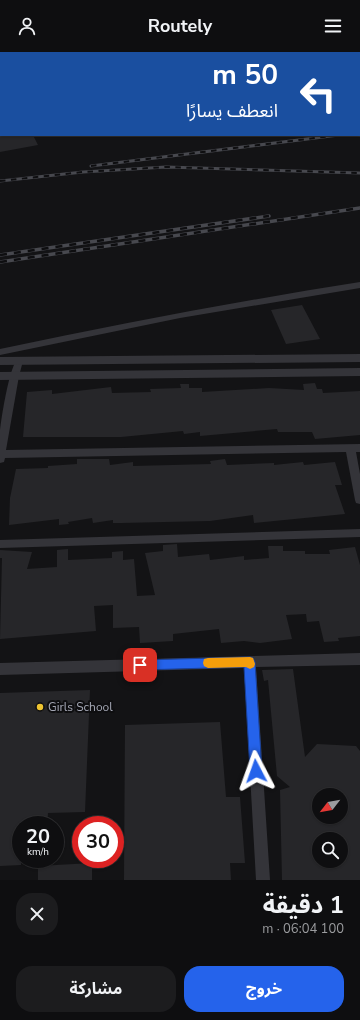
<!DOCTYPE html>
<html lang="ar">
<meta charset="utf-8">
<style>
body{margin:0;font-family:"Nunito Sans","Noto Sans Arabic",sans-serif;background:#1c1c1e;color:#f1f3f6;direction:rtl;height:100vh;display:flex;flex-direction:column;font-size:15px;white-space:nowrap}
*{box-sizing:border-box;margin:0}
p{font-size:13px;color:#9b9c9f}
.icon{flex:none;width:22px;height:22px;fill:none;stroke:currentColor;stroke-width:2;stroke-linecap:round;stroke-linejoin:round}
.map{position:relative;height:828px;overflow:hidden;direction:ltr}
.sheet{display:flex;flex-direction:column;background:#0e0e10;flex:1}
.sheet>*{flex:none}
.banner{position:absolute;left:0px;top:0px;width:360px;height:84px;box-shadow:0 1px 3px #0004,0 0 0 1px #2e2e30;direction:rtl;background:#1a4fa0;color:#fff;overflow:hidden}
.needle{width:26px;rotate:239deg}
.fabs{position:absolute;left:312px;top:736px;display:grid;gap:8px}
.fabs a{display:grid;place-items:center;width:36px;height:36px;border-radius:50%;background:#0e0e10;box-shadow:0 1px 3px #0004,0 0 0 1px #2e2e30;font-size:20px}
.speed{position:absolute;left:12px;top:764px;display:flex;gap:8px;font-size:20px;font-weight:700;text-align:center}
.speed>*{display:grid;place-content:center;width:52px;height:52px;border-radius:50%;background:#0e0e10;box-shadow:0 1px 3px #0004,0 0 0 1px #2e2e30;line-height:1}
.speed small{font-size:10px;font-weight:400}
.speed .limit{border:6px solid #d22;background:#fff;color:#111}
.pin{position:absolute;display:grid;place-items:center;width:34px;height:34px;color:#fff;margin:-17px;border-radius:8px;box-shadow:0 2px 6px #0006}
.me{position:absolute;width:44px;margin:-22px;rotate:356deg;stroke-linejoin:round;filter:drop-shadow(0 0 3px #0008)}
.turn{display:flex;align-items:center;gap:14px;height:84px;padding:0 16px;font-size:18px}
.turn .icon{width:52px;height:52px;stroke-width:2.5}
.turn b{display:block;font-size:28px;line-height:34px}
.round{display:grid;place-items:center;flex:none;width:42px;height:42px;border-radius:16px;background:#1c1c1e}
.head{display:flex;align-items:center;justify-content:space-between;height:68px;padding:0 16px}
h1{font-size:24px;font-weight:700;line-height:30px}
.primary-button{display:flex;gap:8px;margin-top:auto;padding:8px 16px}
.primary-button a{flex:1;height:46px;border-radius:16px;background:#2563eb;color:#fff;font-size:16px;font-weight:700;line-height:46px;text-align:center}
.primary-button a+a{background:#1c1c1e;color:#f1f3f6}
header{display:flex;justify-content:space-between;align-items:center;height:52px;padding:0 16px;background:#0e0e10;font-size:18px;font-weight:700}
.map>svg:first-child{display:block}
.building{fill:#262629;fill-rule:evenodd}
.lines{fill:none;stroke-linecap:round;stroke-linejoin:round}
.minor{fill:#343439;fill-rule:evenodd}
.tertiary{fill:#343439;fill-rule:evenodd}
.rail-far1-casing{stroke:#47484e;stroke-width:3}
.rail-casing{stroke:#47484e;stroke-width:3.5}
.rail-far1{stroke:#0e0e10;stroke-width:2;stroke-dasharray:5.5;stroke-linecap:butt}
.rail{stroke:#0e0e10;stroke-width:2.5;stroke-dasharray:7;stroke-linecap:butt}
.route{fill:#2563eb;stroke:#184099}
.slow{fill:#f59e0b}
.poi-dot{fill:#eec431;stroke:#0e0e10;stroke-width:1.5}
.labels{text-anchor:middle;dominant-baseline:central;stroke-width:4;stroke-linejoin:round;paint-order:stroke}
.near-poi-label{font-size:12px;fill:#a5a8b5;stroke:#0e0e10;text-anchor:start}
</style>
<header><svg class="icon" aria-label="menu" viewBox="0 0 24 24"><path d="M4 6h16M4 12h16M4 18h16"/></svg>Routely<svg class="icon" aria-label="person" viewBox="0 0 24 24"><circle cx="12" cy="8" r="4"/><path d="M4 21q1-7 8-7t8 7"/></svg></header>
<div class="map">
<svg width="360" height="828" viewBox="0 0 360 828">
<rect width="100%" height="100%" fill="#131315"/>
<path class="building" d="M0,83H33L38,93L0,100Z
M302,253L320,287L286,292L271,258Z
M315,331L317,337H322L323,341L360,339V383L315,387L312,380H278L277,377L200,384V380L184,382L183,379L121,385H23L27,340L52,338V342L111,335L112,341L151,340L150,337L181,336L180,332H189V336H202V340L269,336L304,338L303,332Z
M77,407H109L110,413L133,410V414L211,412L210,409L225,407L227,413L274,411V413L303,410L304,413L335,410L342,433H335L345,462L254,471L253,463L210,469L120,471H113V468L93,471L92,466L68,470L69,472L59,473V467L9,473L10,446L16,417L48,416V414L77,412Z
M177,492L178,505L209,502L210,508L244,504V508L269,506L268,494H283V499H305V502H330L329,498L355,495L360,513V584L338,586L339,589L324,590L319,569L307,570L306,562L286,563L292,587L260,591L244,589L221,591L219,577L173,582V589L140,591L139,575L113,576V553L94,554L96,579L0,587L2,506H0V498L32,500L27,517L57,515V498L68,497V508L112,506V500L123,499V508L134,507L137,544L155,543L145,501L163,499V493Z
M293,617L305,705L317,692L356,694L360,699V828H282L280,738L290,735L277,724L268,628L264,629L262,618ZM319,743H341V765H319ZM319,787H341V809H319Z
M90,638L85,760L48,761L47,773H21V813L0,814V641Z
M220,670L226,745H240L245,811H230L231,828H124L125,673Z
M92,811V828H38V814Z"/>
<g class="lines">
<path class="minor" d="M360,230V236L180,266L0,303V297C119,272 239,249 360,230Z
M19,306L23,309L19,324L6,398L360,392V400H356L360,422V452L356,451L355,448L346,400L5,406L4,410L0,411C0,400 0,390 0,380C1,368 10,309 19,306Z
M360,477V485L0,496V488Z
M360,601V613L256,615L270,828H256L244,616L0,623V611Z"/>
<path class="tertiary" d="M92,0H99V1H92Z
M120,0H126V1H120Z
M360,302V310L0,313V305Z
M360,316V324L0,328V320Z"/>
<defs>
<path id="rail-far1" d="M91,114L339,83
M0,129L83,120L166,115L360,121"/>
<path id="rail" d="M0,203L269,164
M0,210L360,156"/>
</defs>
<use href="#rail-far1" class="rail-far1-casing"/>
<use href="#rail" class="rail-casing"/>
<use href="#rail-far1" class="rail-far1"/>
<use href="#rail" class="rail"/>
</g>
<path class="route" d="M250,605L253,606L255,610L262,719L260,723L256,725L252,723L250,719L244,615L140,618L137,617L135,613L137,609L140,608Z"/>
<path class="slow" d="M250,605L253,606L255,612L254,615L250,617L246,615L208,616L204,614L203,611L204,607L208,606Z"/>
<circle class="poi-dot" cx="40" cy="655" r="4"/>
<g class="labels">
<g class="near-poi-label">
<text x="48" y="655">Girls School</text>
</g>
</g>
</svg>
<div class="fabs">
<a><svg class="needle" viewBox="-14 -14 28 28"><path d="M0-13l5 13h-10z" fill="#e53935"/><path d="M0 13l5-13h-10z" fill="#9b9c9f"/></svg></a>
<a><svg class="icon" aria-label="search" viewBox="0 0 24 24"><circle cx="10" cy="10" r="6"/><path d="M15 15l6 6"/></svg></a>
</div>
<div class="speed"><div>20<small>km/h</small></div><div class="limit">30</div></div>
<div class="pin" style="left:140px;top:613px;background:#d93025"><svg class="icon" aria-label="arrive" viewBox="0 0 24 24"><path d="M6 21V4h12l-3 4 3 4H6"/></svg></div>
<svg class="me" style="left:256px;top:719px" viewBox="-20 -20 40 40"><path d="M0-17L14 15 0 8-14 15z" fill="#2563eb" stroke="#fff" stroke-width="4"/></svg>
<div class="banner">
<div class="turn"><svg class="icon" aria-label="left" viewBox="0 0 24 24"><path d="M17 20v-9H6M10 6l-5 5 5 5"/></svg><div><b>50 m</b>انعطف يسارًا</div></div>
</div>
</div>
<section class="sheet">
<div class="head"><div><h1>1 دقيقة</h1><p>100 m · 06:04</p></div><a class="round"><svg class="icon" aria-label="close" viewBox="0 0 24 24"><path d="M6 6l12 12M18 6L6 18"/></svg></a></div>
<div class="primary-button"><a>خروج</a><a>مشاركة</a></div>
</section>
